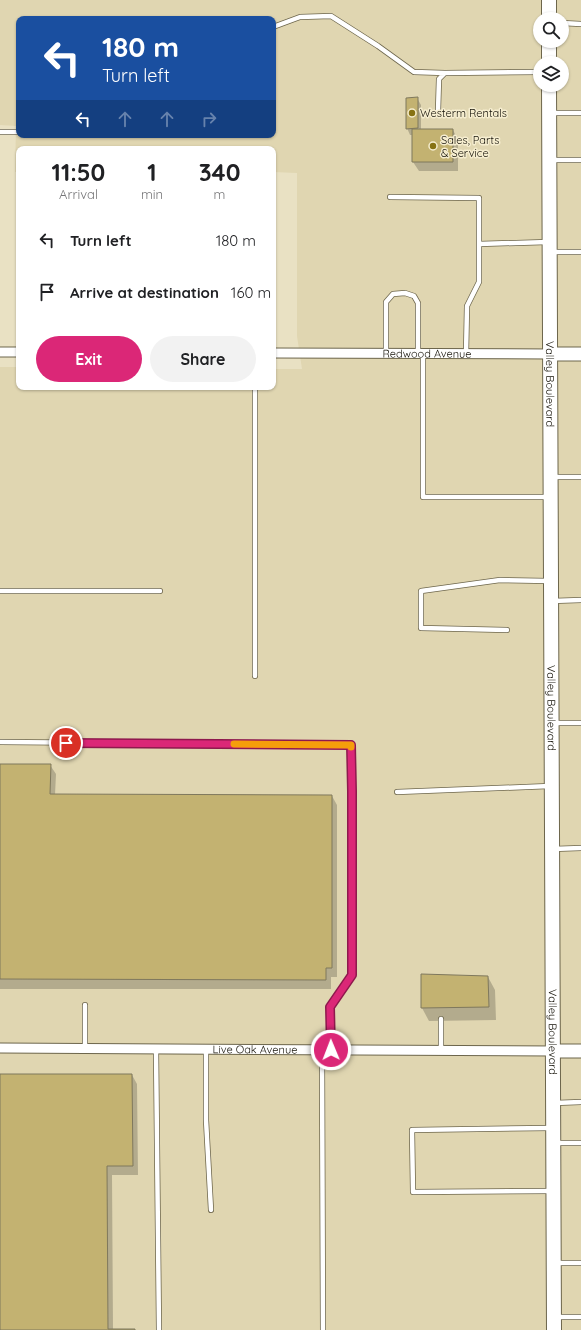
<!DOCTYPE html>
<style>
:root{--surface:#fff;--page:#f2f2f2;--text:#202124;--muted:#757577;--accent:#db2777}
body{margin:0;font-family:Quicksand,sans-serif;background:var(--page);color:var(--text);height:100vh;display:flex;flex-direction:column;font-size:15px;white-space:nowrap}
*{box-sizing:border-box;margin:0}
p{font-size:13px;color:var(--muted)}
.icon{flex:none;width:22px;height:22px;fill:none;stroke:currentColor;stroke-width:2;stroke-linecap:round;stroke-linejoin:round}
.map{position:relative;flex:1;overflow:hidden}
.details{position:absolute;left:16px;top:146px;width:260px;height:244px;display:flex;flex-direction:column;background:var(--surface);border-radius:8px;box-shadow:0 1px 3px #0004}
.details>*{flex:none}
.guide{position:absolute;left:16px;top:16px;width:260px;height:122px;border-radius:8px;box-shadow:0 1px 3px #0004;background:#1a4fa0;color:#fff;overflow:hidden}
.fabs{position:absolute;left:533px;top:12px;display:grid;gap:8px}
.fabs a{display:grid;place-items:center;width:36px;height:36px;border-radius:50%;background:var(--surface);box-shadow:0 1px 3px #0004;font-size:20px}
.pin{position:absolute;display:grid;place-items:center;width:34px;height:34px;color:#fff;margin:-17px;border:2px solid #fff;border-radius:50%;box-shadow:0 1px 4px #0007}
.me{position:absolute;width:44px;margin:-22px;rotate:359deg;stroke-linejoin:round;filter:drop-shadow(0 0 3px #0008)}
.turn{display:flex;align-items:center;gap:14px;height:84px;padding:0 20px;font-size:18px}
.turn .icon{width:52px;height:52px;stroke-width:2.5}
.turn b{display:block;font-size:28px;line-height:34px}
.lanes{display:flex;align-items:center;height:38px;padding:0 20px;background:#0003;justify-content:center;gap:20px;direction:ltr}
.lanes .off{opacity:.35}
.eta{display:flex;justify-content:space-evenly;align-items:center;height:68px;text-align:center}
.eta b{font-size:24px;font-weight:700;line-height:28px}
.primary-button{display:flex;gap:8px;margin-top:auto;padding:8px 20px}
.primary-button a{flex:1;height:46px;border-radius:24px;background:var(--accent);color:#fff;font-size:16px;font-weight:700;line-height:46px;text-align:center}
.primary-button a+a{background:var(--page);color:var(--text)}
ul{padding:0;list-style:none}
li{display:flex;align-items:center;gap:12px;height:52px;padding:0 20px}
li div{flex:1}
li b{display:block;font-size:15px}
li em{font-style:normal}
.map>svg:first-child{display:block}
.built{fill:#e0d6b1;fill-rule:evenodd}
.shadow{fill:#0003}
.building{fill:#c3b271;stroke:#7f785d}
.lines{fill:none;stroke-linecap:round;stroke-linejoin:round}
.lane-casing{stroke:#6d664c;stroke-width:6}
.street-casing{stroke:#6d664c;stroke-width:11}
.secondary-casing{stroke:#6d664c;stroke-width:15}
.primary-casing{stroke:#6d664c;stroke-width:16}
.lane{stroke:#fff;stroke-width:4.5}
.street{stroke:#fff;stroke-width:9}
.secondary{stroke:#fff;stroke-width:13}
.primary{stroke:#fff;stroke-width:14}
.route-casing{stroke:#8e194d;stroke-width:10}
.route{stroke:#db2777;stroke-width:7}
.slow{stroke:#f59e0b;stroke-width:7}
.poi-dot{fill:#877213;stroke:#f6eed0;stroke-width:1.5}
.labels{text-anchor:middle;stroke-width:3;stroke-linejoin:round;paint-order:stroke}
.poi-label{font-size:11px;fill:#141107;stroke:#f6eed0;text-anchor:start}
.street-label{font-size:11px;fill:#141107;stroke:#f6eed0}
</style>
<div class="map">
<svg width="581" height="1330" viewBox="0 0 581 1330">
<rect width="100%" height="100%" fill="#e9e1c3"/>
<path class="built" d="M0 0H581V1330H0V367H19V387H273V369H302L297 336V173L273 172V149H19V172H15L16 126 0 125ZM19 19H273V135H19ZM540 19H562V41H540ZM540 63H562V85H540Z"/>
<path class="shadow" d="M417 98 421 105V130H453L458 140V171H419L413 162V135H410L407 128Z
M0 765H50L56 774 55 795 332 796 337 805V977H331V989H0Z
M488 977 495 990 496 1020 429 1021 422 1008Z
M132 1075 137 1084 138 1175H112L113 1330H135H0V1088Z"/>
<path class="building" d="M418 97V128L406 129V98Z
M412 129H453V162H412Z
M0 764H51L50 794 332 795V968H326V980L0 979Z
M421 974 488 976 489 1007 421 1008Z
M0 1074H132L133 1166H107L108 1329H135V1330H0Z"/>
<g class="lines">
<defs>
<path id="lane" d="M562 23 581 24
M273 27 300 17 331 16 378 46 414 72 445 73
M438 111 439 79 445 73 540 72
M551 113H581
M0 132H19
M551 160H581
M390 197 479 198V282L467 306 466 354
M479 244 548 242
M551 252H581
M386 353V302L393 294 405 293 414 296 418 303V354
M423 354V497H548
M552 477H581
M0 591H160
M552 601 581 600
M507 630 421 628V591L500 580 549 581
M255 676V387
M553 723H581
M0 742 351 745 353 975 330 1007 331 1050
M397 792 550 786
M553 849 581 848
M85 1005V1049
M441 1019V1050
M156 1049 159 1330
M206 1050V1120L211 1210
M322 1050 323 1330
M555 1103 581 1102
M551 1128 412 1130 413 1192 552 1191
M555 1143H581
M556 1263H581
M556 1317H581"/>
<g id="street">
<path d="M0 352H19"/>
<path id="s1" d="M273 353 550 354"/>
<path id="s2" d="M0 1048 553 1051"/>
</g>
<path id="secondary" d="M550 354H581
M553 1051H581"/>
<g id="primary">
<path d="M549 0V19"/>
<path d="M549 41V63"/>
<path id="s3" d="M549 85 554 1330"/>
</g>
</defs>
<use href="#lane" class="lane-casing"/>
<use href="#street" class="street-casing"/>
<use href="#secondary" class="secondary-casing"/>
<use href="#primary" class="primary-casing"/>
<use href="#lane" class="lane"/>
<use href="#street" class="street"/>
<use href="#secondary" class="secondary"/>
<use href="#primary" class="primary"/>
</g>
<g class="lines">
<defs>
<path id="route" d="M66 743 351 745 352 791V975L330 1007 331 1050"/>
</defs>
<use href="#route" class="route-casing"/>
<use href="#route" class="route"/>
<path class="slow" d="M234 744 351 745V747"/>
</g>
<g class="poi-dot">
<circle cx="412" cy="113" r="4"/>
<circle cx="433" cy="146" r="4"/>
</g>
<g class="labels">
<g class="poi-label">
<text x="420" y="117">Westerm Rentals</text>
<text x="441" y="144">Sales, Parts<tspan x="441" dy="13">&amp; Service</tspan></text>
</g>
<g class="street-label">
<text dy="4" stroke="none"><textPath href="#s1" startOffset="154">Redwood Avenue</textPath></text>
<text dy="4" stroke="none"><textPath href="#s3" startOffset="299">Valley Boulevard</textPath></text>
<text dy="4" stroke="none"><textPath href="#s3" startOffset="623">Valley Boulevard</textPath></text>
<text dy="4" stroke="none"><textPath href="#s3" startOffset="947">Valley Boulevard</textPath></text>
<text dy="4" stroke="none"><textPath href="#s2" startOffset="255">Live Oak Avenue</textPath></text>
</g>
</g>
</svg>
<div class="fabs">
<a><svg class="icon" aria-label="search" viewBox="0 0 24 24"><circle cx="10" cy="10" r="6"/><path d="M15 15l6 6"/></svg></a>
<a><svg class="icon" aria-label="layers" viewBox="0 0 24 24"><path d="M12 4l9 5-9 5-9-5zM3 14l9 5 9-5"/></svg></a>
</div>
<div class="pin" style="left:66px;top:743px;background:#d93025"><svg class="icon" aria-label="arrive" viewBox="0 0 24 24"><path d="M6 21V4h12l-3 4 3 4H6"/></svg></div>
<svg class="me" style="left:331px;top:1050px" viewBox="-20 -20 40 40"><circle r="17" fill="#db2777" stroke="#fff" stroke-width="3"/><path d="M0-11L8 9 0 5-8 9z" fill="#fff"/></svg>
<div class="guide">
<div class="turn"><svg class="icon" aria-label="left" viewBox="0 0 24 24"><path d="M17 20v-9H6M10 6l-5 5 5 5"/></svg><div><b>180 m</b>Turn left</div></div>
<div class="lanes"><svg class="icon" aria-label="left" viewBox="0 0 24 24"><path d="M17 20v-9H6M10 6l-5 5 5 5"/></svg><svg class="icon off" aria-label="ahead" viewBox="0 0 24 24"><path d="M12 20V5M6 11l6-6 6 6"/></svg><svg class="icon off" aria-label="ahead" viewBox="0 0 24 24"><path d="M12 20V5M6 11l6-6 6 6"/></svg><svg class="icon off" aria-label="right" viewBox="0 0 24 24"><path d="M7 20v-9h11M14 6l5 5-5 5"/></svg></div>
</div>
<section class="details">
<div class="eta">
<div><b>11:50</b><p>Arrival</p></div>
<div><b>1</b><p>min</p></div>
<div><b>340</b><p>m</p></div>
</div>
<ul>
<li><svg class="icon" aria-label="left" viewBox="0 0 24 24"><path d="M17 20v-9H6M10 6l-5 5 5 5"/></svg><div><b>Turn left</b></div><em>180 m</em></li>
<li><svg class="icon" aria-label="arrive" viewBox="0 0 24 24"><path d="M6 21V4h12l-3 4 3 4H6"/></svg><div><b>Arrive at destination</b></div><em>160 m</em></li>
</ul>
<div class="primary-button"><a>Exit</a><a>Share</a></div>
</section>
</div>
